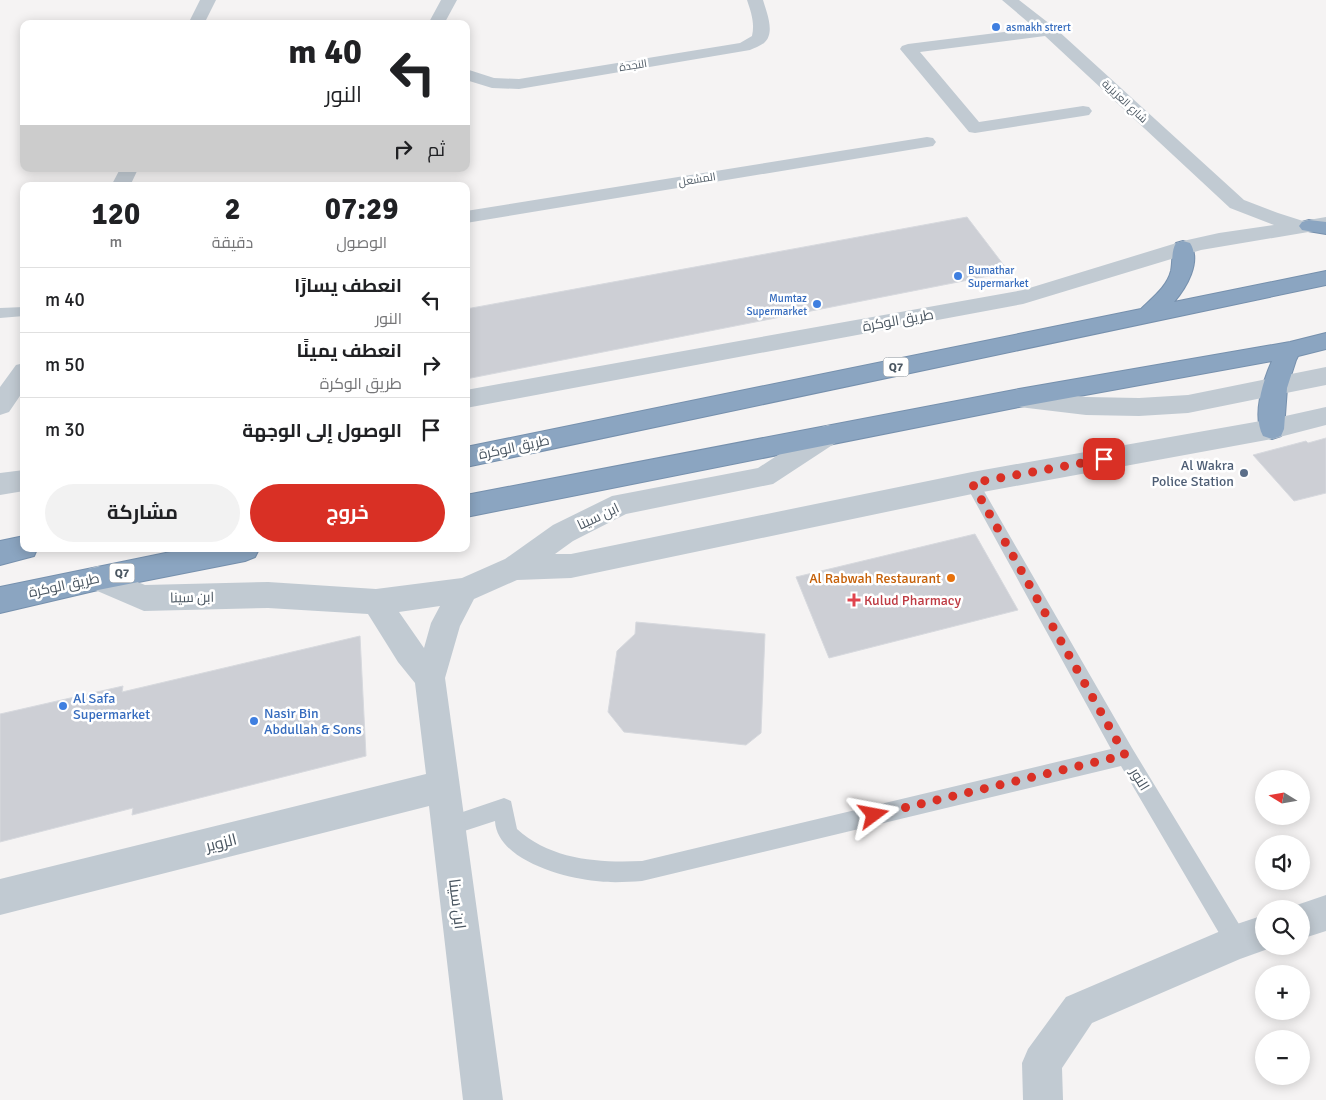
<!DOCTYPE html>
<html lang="ar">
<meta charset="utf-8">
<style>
:root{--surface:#fff;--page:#f2f2f2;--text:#202124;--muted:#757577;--line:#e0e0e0;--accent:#d93025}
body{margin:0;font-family:Signika,Cairo,sans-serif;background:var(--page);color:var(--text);direction:rtl;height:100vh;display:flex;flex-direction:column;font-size:19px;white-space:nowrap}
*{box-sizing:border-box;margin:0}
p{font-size:16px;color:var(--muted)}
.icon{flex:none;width:28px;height:28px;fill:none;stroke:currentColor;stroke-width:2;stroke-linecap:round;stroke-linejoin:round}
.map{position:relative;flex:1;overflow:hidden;direction:ltr}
.sheet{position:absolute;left:20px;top:182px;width:450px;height:370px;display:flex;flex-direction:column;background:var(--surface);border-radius:10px;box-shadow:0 2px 12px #0003;direction:rtl}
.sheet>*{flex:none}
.banner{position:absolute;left:20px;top:20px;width:450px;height:152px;border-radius:10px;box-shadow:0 2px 12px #0003;direction:rtl;background:#fff;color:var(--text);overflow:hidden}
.needle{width:32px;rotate:281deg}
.buttons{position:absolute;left:1255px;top:770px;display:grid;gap:10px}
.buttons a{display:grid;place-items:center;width:55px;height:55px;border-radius:50%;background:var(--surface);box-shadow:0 2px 12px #0003;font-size:25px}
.pin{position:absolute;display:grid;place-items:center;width:42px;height:42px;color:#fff;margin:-21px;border-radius:10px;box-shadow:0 2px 8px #0006}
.me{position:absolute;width:55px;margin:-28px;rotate:77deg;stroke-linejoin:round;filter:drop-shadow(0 0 4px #0008)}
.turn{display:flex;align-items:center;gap:18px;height:105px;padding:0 25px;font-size:22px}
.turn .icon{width:65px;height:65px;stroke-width:2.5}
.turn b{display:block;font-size:35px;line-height:42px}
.then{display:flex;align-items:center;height:48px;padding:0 25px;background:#0003;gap:10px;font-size:19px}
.eta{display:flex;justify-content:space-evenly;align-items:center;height:85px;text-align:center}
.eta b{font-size:30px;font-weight:700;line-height:35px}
.action{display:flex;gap:10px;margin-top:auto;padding:10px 25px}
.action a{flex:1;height:58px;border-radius:30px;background:var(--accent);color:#fff;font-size:20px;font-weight:700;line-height:58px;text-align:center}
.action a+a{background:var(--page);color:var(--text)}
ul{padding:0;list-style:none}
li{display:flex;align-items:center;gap:15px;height:65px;padding:0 25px;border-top:1px solid var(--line)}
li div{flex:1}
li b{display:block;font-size:19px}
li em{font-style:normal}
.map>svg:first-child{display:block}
.building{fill:#cdcfd5;stroke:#d7d9de}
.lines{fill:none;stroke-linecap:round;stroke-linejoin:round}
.highway-casing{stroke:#7690ad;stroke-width:2}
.lane{fill:#c1cad2;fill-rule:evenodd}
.street{fill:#c1cad2;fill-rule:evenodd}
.highway{fill:#8ba5c1;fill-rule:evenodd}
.route{stroke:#d93025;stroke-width:9;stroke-dasharray:0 16.2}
.shop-dot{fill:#3f7fe0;stroke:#fff;stroke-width:2}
.service-dot{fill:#5c6f8a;stroke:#fff;stroke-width:2}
.food-dot{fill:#e8710a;stroke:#fff;stroke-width:2}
.health-dot{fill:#e0444e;stroke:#fff;stroke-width:2}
.labels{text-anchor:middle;stroke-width:5;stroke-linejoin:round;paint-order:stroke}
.far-shop-label{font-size:11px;fill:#366cbe;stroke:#fff;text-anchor:start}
.far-street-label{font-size:11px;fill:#4a5661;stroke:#fff}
.shield{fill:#fff;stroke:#808990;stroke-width:1}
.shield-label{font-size:12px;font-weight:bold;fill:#4a5661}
.street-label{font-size:14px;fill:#4a5661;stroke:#fff}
.service-label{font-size:14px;fill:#4e5e75;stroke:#fff;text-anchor:end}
.food-label{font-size:14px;fill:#c56008;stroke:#fff;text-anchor:end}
.health-label{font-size:14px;fill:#be3a42;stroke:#fff;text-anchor:start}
.shop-label{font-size:14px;fill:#366cbe;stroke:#fff;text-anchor:start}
.near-street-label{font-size:16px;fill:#4a5661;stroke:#fff}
</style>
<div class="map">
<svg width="1326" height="1100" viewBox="0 0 1326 1100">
<rect width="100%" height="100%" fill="#f5f3f3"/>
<path class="building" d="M967 217 1009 272 466 379V309Z
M1326 438V493L1294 501 1253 455 1306 441 1308 443Z
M975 534 1018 610 829 658 796 577Z
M636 622 765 634 761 733 746 745 624 732 608 712 617 651 635 634Z
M360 636 366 756 132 815 133 808 0 842V714L123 686 122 692Z"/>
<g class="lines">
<defs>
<path id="highway" d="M1309 220 1326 222V234L1302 230 1299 226 1302 222Z
M1183 241 1190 243C1202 262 1186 288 1174 302L1326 271V285L466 467V447L1141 309C1152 298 1167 287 1171 271 1173 262 1171 251 1176 243Z
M1326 333V349L1298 356 1296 360 1287 388 1284 429 1281 436 1272 439 1263 436C1252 415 1263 381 1272 361L1019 407 466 517V495L1019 389 1290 342Z
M24 536V549H37L34 556 0 565V541Z
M185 549H259L255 557 245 561 98 590 0 613V587Z"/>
</defs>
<use href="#highway" class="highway-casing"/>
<path class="lane" d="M24 307V316L0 318V308Z
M972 477 977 479 1132 748 1245 934 1248 942 1245 950 1237 953 1229 950 1121 766 642 881C627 882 611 883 596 881 564 878 497 860 495 821L449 836 442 833 439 826 442 819 504 798 511 801 517 829C551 860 599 863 642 861L1111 749 967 487 964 483 967 479Z"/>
<path class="street" d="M200 0H216L204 24H188Z
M441 0H457L444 24H428Z
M747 0H763C766 11 776 33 764 43 760 46 754 48 750 50L519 89 492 88 466 80V69L494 78 519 79 740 43 752 36C755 23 751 12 747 0Z
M1002 0H1019L1055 28 1244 200 1278 213 1303 221 1326 217V229L1201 250 1023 304 466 408V390L1023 290 1183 241 1219 233 1274 225 1230 208 1045 36 920 52 979 122 1083 106 1089 107 1092 111 1089 115 1083 116 975 133 969 132 900 49 902 46 908 44 1035 28Z
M927 137 933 138 936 142 933 146 466 223V211Z
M120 169H138L130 186H111Z
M24 363V390L9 412 0 415V387L16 365Z
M1326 367V385L1188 413 1139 416 1086 415 1019 407 1010 404 1007 398 1010 392 1019 389 1086 397 1139 398 1188 395Z
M1326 407V425L1272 439 972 494 571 578 517 580 474 599 460 626 445 678 503 1100H463L429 806 0 915V879L426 774 415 683 398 662 368 614 268 608 144 611 88 587 84 578 88 569 98 566 145 585 268 582 376 589 462 578 505 559 553 525 612 496 758 468 819 428 828 425 837 428 840 435 837 442 773 484 626 514 573 541 555 554H571L972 472 1272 419ZM440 606 431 623 424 648 399 612Z
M24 470V491L0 495V473Z
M1326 895V931L1301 939V909L1288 908Z
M1264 915V946H1276L1240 959 1092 1023 1062 1068 1063 1100H1023L1022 1063 1028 1049 1066 997 1237 924Z"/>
<use href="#highway" class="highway"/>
</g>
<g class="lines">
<path class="route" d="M874 815 1125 755 972 483 1104 459"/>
</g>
<g class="shop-dot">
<circle cx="996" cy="27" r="5"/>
<circle cx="958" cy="276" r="5"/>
<circle cx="817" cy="304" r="5"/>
<circle cx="63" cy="706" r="5"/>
<circle cx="254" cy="721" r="5"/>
</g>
<circle class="service-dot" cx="1244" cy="473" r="5"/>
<circle class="food-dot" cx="951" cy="578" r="5"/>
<path class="health-dot" d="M851.5 592.5h5v5h5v5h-5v5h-5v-5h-5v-5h5z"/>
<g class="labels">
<g class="far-shop-label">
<text x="1006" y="31">asmakh strert</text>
<text x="968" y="274">Bumathar<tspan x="968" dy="13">Supermarket</tspan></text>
<text x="807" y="302" text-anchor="end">Mumtaz<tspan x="807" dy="13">Supermarket</tspan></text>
</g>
<g class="far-street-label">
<text transform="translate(633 65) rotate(-9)" y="4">النجدة</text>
<text transform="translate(1125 101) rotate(43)" y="4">شارع العزيزية</text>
<text transform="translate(697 179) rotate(-9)" y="4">المشعل</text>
</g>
<g class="shield">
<rect x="883.5" y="357.5" width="25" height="19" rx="4"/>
<rect x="109.5" y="563.5" width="25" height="19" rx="4"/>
</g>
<g class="shield-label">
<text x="896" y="371">Q7</text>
<text x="122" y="577">Q7</text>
</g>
<g class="street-label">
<text transform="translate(898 320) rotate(-10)" y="5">طريق الوكرة</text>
<text transform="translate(514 447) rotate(-12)" y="5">طريق الوكرة</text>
<text transform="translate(598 516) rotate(-25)" y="5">ابن سينا</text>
<text transform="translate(64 585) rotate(-12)" y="5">طريق الوكرة</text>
<text transform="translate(192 597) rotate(-1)" y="5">ابن سينا</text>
<text transform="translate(1140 779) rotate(59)" y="5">النور</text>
</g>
<g class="service-label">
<text x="1234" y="470">Al Wakra<tspan x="1234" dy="16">Police Station</tspan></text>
</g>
<g class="food-label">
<text x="941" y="583">Al Rabwah Restaurant</text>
</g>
<g class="health-label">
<text x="864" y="605">Kulud Pharmacy</text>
</g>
<g class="shop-label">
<text x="73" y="703">Al Safa<tspan x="73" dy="16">Supermarket</tspan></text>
<text x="264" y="718">Nasir Bin<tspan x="264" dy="16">Abdullah &amp; Sons</tspan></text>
</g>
<g class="near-street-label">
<text transform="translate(221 842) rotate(-14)" y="6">الزوير</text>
<text transform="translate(458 904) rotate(83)" y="6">ابن سينا</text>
</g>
</g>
</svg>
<div class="buttons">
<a><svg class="needle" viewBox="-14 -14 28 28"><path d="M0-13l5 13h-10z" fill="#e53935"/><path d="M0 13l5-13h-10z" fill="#757577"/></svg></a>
<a><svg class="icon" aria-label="sound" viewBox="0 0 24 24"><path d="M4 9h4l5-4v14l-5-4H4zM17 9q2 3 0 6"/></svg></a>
<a><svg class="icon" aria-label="search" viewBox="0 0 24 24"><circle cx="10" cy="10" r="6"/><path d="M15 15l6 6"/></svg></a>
<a>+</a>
<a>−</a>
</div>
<div class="pin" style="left:1104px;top:459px;background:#d93025"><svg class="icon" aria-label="arrive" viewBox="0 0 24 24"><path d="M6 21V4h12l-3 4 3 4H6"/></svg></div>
<svg class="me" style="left:874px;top:815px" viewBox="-20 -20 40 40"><path d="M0-17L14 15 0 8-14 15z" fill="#d93025" stroke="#fff" stroke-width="4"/></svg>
<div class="banner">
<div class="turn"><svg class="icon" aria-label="left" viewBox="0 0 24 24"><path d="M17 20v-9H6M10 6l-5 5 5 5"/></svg><div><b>40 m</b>النور</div></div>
<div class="then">ثم<svg class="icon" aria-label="right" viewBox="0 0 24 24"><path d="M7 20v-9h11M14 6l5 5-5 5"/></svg></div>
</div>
<section class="sheet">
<div class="eta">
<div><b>07:29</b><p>الوصول</p></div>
<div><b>2</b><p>دقيقة</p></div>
<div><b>120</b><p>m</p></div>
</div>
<ul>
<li><svg class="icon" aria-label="left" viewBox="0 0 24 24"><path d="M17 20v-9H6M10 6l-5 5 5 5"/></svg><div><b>انعطف يسارًا</b><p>النور</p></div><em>40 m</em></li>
<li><svg class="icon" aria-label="right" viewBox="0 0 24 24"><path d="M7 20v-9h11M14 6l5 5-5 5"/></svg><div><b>انعطف يمينًا</b><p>طريق الوكرة</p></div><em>50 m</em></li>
<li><svg class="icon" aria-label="arrive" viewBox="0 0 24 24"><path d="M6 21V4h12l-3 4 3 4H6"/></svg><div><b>الوصول إلى الوجهة</b></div><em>30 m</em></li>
</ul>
<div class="action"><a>خروج</a><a>مشاركة</a></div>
</section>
</div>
